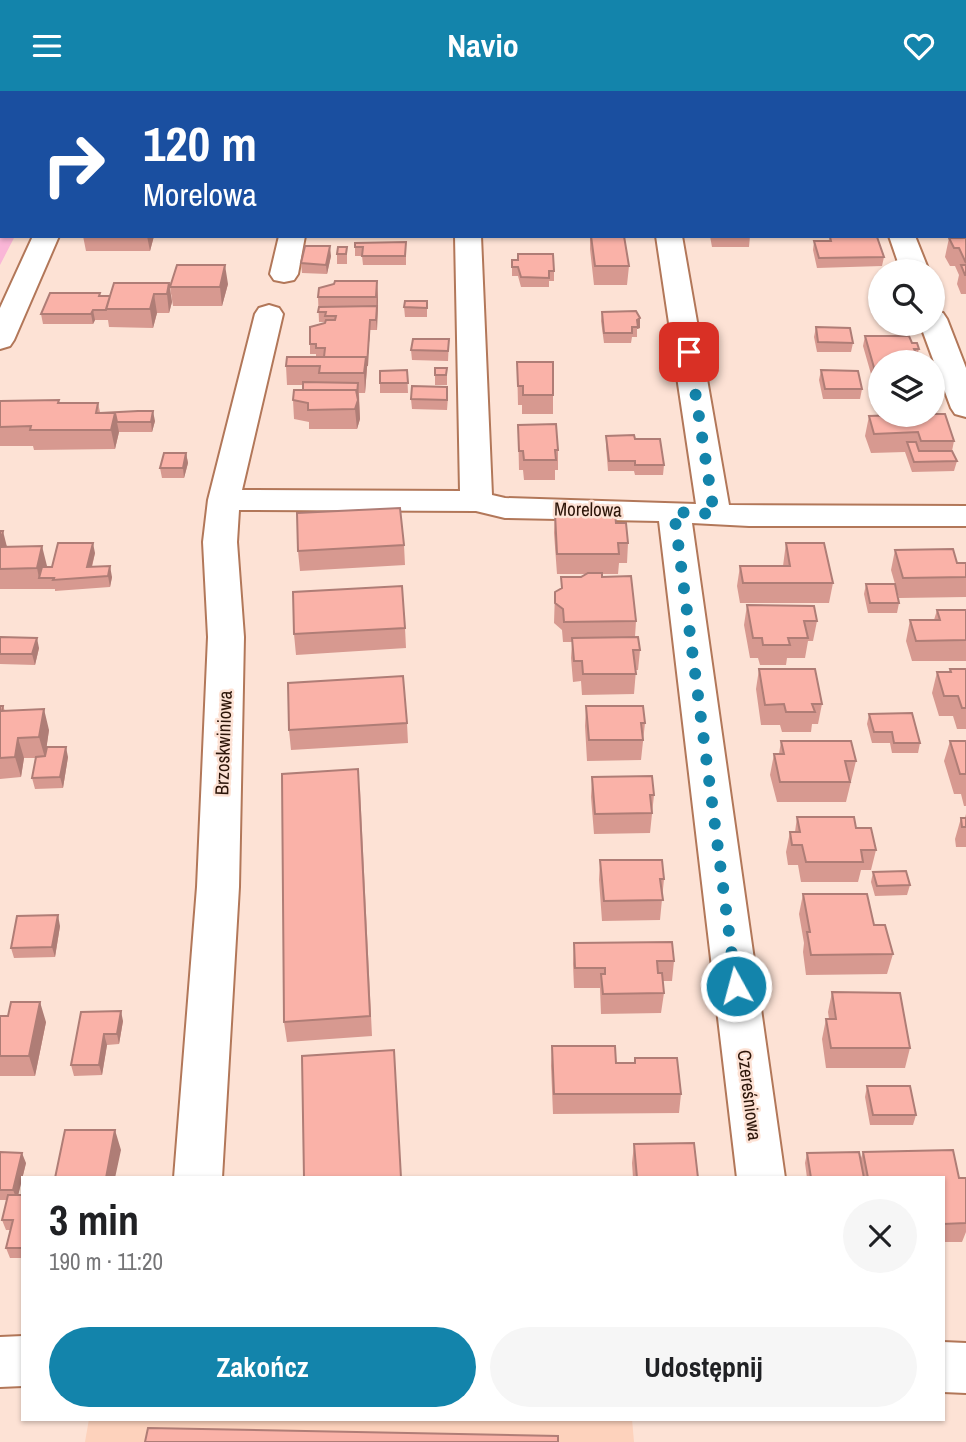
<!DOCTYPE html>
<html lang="pl">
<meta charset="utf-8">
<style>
:root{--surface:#fff;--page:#f6f6f6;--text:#202124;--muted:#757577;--accent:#1384ab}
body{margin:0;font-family:"Archivo Narrow",sans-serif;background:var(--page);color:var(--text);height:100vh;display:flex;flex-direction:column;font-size:26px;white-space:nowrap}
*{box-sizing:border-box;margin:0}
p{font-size:23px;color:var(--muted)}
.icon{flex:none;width:38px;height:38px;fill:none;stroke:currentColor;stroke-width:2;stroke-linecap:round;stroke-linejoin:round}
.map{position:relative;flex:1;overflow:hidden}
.details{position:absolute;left:21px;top:1085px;width:924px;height:245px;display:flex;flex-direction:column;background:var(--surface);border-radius:0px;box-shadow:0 2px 5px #0004}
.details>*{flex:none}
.top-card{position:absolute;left:0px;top:0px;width:966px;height:147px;box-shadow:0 2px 5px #0004;background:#1a4fa0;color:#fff;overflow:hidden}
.controls{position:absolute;left:868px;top:168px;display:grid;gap:14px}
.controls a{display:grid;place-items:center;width:77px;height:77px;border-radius:50%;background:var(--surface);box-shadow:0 2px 5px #0004;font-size:35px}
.pin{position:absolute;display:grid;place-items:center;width:60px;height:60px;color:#fff;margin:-30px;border-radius:14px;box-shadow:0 4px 10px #0006}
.me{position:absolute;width:77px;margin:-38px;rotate:353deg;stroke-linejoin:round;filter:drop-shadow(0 0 5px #0008)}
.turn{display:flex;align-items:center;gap:24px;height:147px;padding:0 28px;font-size:32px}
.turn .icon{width:91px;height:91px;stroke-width:2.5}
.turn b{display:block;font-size:49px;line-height:60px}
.round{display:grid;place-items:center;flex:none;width:74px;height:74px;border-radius:37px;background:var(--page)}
.summary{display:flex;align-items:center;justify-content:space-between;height:119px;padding:0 28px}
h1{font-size:42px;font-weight:700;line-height:52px}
.cta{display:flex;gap:14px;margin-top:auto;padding:14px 28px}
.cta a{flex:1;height:80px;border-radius:42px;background:var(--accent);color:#fff;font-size:28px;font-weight:700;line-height:80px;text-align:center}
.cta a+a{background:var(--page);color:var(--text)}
header{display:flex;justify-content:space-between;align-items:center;height:91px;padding:0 28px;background:var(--accent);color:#fff;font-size:32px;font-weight:700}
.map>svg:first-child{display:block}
.built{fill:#fdd2bc}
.green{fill:#fab6d7}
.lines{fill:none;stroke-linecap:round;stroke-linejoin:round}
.street-casing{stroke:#b27759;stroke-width:4}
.street{fill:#fff;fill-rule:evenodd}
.wall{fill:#d79990}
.shaded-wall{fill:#af7d76}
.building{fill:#fab2a8;stroke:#af7d76;stroke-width:2}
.route{stroke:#1384ab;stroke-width:12;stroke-dasharray:0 21.6}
.labels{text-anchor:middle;stroke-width:5;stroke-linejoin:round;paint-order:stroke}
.street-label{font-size:19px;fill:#2c1509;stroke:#fde2d5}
</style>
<header><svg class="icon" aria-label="menu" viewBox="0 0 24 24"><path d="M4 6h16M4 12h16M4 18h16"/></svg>Navio<svg class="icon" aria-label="heart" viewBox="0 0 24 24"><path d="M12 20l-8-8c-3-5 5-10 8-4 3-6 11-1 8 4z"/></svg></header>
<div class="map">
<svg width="966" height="1351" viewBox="0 0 966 1351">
<rect width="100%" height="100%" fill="#fde2d5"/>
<path class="built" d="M89 1328H632L634 1351H85Z"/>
<path class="green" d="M0 0H88L2 2V145H15L0 174Z"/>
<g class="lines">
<defs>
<path id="street" d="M98 0H122V2H98Z
M309 0H333V2H309Z
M454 0H478V2H454Z
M631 0H655V2H631Z
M835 0H859L860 2H836Z
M33 145H59L14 249 10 255 0 258V217Z
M279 145H305L298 183 294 189 284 191 274 189 270 183Z
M455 145H481L492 404 505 407 696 413 656 145H682L729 414 966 415V435H749L692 432 785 1087H737L659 430 505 427 476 420 239 419 237 451 244 546 239 796 222 1087H174L197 796 208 546 203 451 208 409 255 223 259 217 269 214 279 217 283 223 242 399 460 400Z
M889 145H915L929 180H901Z
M933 220 943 222 947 228 966 277V326L955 323 951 317 920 233H933Z
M23 1245V1295L0 1296V1246Z
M943 1251 966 1252V1302L943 1301Z"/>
</defs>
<use href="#street" class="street-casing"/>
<use href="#street" class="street"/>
</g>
<path class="wall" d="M139 0H183L182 2H139Z
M193 0H227L226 2H193Z
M345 0H366V2H345Z
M496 0H541V2H504V0Z
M575 0H618V2H575Z
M876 0H945V2H877Z
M964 80H966V147L933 146 932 145H964Z
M83 145H154L150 160H86Z
M590 145H624L629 175 627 194H594L590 158Z
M710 145H750L749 156H712Z
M830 146 884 166 882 175 817 177 813 159 814 150H829Z
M949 147H966V203H961L957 193 959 184 955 175H950L945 166Z
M406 151V174H363L362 165H355V156Z
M347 156V173H337V163Z
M331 165 327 183 302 182 301 172Z
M512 169 554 180V190H549V196H521L518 185H512Z
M377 190 378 209 377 239H370L365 302H359L360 328 357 338H309V331L294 328 293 309 303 299V294H287L286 275 316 266V263H310V253L326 231H319L318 206Z
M169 192 172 211 169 222H157L153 237 109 236 108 229H95L93 233H43L41 223 101 205H110Z
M228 193 222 215H173L170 196Z
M427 210V226H405L404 216Z
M602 221 640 237 637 238V246H632L631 252H604L601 230Z
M816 236 853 252 851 261H817L814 246Z
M865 245 912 252 919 258 917 265 880 271V290H873L863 255Z
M449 248 448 270 412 269 411 259Z
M517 271H553V323H522V314H518Z
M435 277H447V294H435Z
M407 279 408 302H380V280Z
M821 279 862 298 860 308H823L819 289Z
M448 306 447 319 412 318 411 308Z
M59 309V312H98L100 321 155 330 152 341H119L115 358 34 359 33 355H0V310Z
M869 325 954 350 952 360 957 370 954 380 912 381 905 361 871 362 865 345Z
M518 334 558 359V379H555V389H524L523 379H519Z
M606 345 635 348 664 374 663 384H635L634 380H608L606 355Z
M186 362 188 372 184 387H162L160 377Z
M555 422 616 432 628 452 627 472H619L618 483H602V486L636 530 635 546 640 559 638 579H636L634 603 582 604 581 590 573 591 571 567 572 551H563L562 539 554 532 555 501 561 497V486H581L586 483H557L554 442Z
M0 440 7 456 47 476H52L95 462 92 476 112 486 110 496 55 500V498H0Z
M786 452 833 492 829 512H740L737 495 740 475H783Z
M404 454 405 474 300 480 298 460Z
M895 459 957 472H966V506L899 507 895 494 899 512 897 522H868L864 503 866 493H895L891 479Z
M747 514 817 530 813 550H808L805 567H787L786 574H760L758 567H750L744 534Z
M937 519H966V570H912L906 550 910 529H934Z
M405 537 406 557 296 564 294 543Z
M0 546 39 557 35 574 0 573Z
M759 578 822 613 818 633H812L811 641H782L780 634H761L756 598Z
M950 578H966V638H957L953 625H939L932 602 937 581H949Z
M0 615H3L5 620 49 639 45 665 68 666 63 697 35 698 32 687 36 667H24L21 686 0 688Z
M586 615 645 632 641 669 587 670 585 635Z
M869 623 920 652 918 662H892L890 652H872L867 633Z
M407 632 408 652 291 659 289 639Z
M781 650 856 670 846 711H777L770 684 774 663H779Z
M950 650H966V715H964L961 703H954L944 670Z
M592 686 654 704 650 742 594 743 591 706Z
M360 698 372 945 287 951 284 931Z
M966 723V756H956L955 748 961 727H965Z
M797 726 856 737 876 759 871 779H861L858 791H801L798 774H788L786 761 790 741H795Z
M600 769 664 788 660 829 602 830 599 789Z
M873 781 910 794 907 804 875 805 871 791Z
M803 803 874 834 893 863 887 883 806 884 803 861 804 852 799 823Z
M60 835 55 866 14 867 11 857Z
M574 852 674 870 672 890H663L664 902 661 922 601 923 600 897H574L573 873Z
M832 901 910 957 905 977H826L822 948 826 928H829L828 921Z
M81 921 123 930 119 953 107 954 102 984 74 985 71 974Z
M0 925 46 931 35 985H0Z
M552 955 616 972H634L635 967 681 1003 679 1022 553 1023 551 975Z
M867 995 916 1024 913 1034H870L865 1006Z
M634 1053 698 1087H633L632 1072Z
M0 1061 26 1072 18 1104H23V1167H10L6 1157 10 1139H6L2 1129 7 1109H0Z
M863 1061 959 1087H966V1141L962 1151H943V1087H807L805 1072 807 1062 860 1070Z"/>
<path class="shaded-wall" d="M147 145H154L150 160Z
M330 155 331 165 327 183 326 174Z
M225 174 228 193 222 215 220 196Z
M377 190 378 209 377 239 376 229Z
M169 192 172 211 169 222 167 203Z
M154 203 157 222 153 237 150 218Z
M93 219 95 229 93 233 91 223Z
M640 227V237L637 238V229Z
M370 229V239L365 302 364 282Z
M358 292 360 328 357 338 355 318Z
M153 320 155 330 152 341 151 331Z
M115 322 119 341 115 358 111 339Z
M186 362 188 372 184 387 183 377Z
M3 440 8 460 0 462V451Z
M93 452 95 462 89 486 87 476Z
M42 455 47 475 39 487 37 477Z
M110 475 112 486 110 496 108 485Z
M37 547 39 557 35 574 32 563Z
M44 618 49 639 45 667 39 646Z
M18 647 24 667 21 686 15 666Z
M66 656 68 666 63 697 60 686Z
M58 824 60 835 55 866 52 856Z
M40 911 46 931 35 985 29 965Z
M121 920 123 930 119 953 117 943Z
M104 943 107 954 102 984 99 974Z
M115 1039 121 1059 115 1087H106Z
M22 1062 26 1072 17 1109 13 1099Z"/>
<path class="building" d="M379 0H419V2H379L378 1Z
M680 0H724L725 2H681Z
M964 80H966V101L964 98Z
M964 109H966V128H964Z
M591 145H624L629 175H595Z
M830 146H877L884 166 819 167 814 150H831Z
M949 147H966V172L959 157H954Z
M406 151 405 165H362L363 156H355V152Z
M305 155H330L326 174 301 172Z
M338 156H347L346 163H337Z
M518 163H553L554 180H549V187L521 186 518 176H512V169H518Z
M177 174H225L220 196H170Z
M961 174H966V184H965Z
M335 190H377L376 206H318L319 197 334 193Z
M114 192H169L167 203H154L150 218H106Z
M50 202H100L99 205H110L106 219H93L91 223H41Z
M405 210H427V217L404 216Z
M377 215 376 229H370L367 275 366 266H324L325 257H316V253H310V236L325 232 326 229H335L336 225H325L326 221H318L319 216Z
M636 220 640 227 637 229 638 236H632V242H604L602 221Z
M816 236 850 237 853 252 818 251Z
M865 245H909L912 252H917L919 258H914L917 265H922L924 271H880V280H875Z
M413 248H449L448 260 411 259Z
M287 266H366L364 282H319L320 275H286Z
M517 271H553V304H523V295H518Z
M435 277H447L446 284H435Z
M407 279 408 292H380V280Z
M821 279 858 280 862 298H825Z
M303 291 358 292 357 303 356 299H303Z
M412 295 447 296V309L411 308Z
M294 299H356L358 309 355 318 308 319V312L293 309Z
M59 309 58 312H98L96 322H115L111 339H30L31 335 0 336V310Z
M138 320H153L151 331H117L115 322H100Z
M933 323H945L954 350H921L918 341 874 343 869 325Z
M556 333 558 359H555L556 369H524L523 360H519L518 334Z
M634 344 635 348H660L664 374H635V370H609L606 345Z
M907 351H916L919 360H952L957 370 914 371Z
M164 362H186L183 377H160Z
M400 417 404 454 298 460 297 422Z
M555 422H615L616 432H626L628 452H618L619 463H557Z
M0 440H3L0 451Z
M58 452H93L87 476 110 475 108 485 53 489 54 487H39L42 476H52Z
M786 452H824L833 492H743L740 475H790Z
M42 455 37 477 0 478V456Z
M953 458 957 472H966V486L903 487 895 459Z
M588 482H602V486L631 485 636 530 564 531 563 518 555 512V501L562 497 561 486H581Z
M866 493H895L899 512H870Z
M402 495 405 537 294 543 293 501Z
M747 514 814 515 817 530H804L808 547H788L790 554H763L762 547H753Z
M937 519H966V549L916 550 910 529H940Z
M0 546 37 547 32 563H0Z
M638 546 640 559H633L636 583H583L582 570H574L572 547Z
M759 578H815L822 613H812L815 621H786L784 613 765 614Z
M950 578H966V617H962L958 605H944L937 581H951Z
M403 585 407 632 289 639 288 592Z
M0 615H3L2 620 44 618 39 646 18 647 15 666 0 667Z
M586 615H643L645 632H641L643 649H589Z
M912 622 920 652H894L892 641H874L869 623Z
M781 650H851L856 670H845L850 691H780L774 663H784Z
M950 650H966V683H960Z
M47 656H66L60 686 32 687 36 666 45 665Z
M358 678 370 925 284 931 282 683Z
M652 685 654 704H650L652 722 595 723 592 686Z
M797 726H854L856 737H871L876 759H861L863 771H806L802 754H792L790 741H800Z
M961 727H966V736H962Z
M600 769H662L664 788H660L663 809 604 810Z
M906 780 910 794 877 795 873 781Z
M803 803H867L874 834H885L893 863 811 864 807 841H810Z
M58 824 52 856 11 857 17 825Z
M672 851 674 870H657L658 882H662L664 902 603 903 601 883H605V877H575L574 852Z
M832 901 900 902 910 957H831L826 928H836Z
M11 911H40L29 965H0V925H8Z
M121 920 117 943H104L99 974H71L81 921Z
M552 955H615L616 972H635V967H677L681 1003H554Z
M394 959 401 1087H304L302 965Z
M867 995H910L916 1024H873Z
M65 1039H115L106 1087H55Z
M694 1052 698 1087H637L634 1053Z
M953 1059 959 1087H966V1132L943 1133V1087H868L863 1061Z
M0 1061 22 1062 13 1099H0Z
M859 1061 864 1087H811L807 1062Z
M8 1104H23V1157H6L13 1129H2Z
M148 1337 558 1345V1351H145Z"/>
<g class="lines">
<path class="route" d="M689 261 714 423 674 421 736 895"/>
</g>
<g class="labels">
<g class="street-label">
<text transform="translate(588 418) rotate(1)" y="7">Morelowa</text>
<text transform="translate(223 652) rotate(-88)" y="7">Brzoskwiniowa</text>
<text transform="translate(750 1004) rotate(83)" y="7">Czereśniowa</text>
</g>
</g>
</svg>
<div class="controls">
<a><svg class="icon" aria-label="search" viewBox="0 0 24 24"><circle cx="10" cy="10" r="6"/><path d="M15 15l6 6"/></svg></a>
<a><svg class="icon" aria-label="layers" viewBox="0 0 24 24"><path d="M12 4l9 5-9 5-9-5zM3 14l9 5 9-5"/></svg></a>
</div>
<div class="pin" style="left:689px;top:261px;background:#d93025"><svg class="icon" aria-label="arrive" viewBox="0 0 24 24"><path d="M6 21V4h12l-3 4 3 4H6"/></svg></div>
<svg class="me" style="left:736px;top:895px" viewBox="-20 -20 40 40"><circle r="17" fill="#1384ab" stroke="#fff" stroke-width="3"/><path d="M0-11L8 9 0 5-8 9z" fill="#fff"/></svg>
<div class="top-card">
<div class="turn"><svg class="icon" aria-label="right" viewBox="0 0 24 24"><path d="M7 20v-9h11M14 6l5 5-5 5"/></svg><div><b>120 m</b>Morelowa</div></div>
</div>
<section class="details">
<div class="summary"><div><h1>3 min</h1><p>190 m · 11:20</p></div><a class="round"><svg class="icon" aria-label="close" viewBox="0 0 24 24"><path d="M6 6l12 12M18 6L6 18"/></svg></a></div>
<div class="cta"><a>Zakończ</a><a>Udostępnij</a></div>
</section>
</div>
